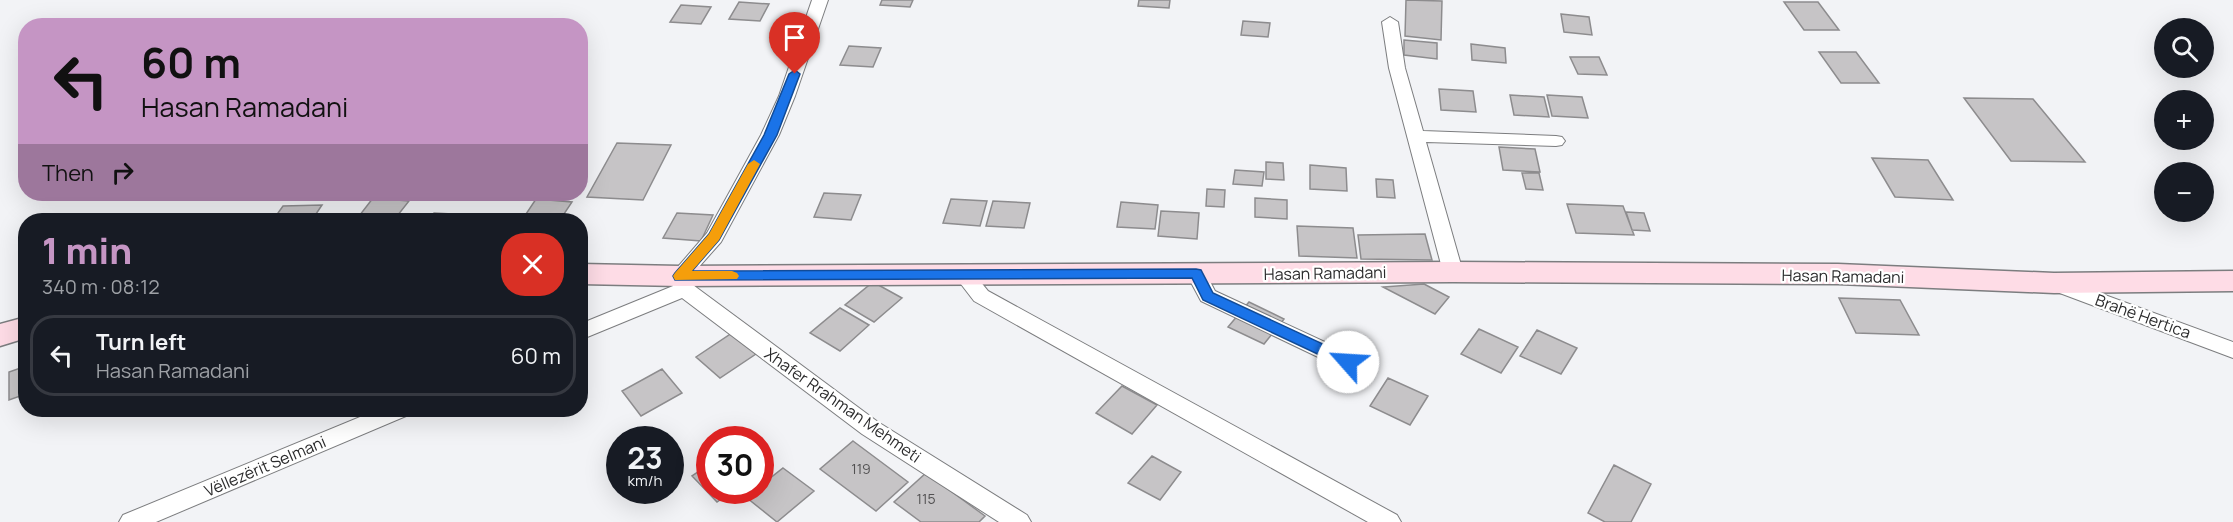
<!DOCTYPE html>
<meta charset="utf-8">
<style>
:root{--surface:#171b24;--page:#20242c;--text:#f1f3f6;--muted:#9ea1a6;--line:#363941;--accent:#c595c4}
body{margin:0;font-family:Manrope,sans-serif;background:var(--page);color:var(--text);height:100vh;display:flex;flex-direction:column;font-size:22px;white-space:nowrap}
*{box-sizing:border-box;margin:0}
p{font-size:20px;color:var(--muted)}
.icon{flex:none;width:33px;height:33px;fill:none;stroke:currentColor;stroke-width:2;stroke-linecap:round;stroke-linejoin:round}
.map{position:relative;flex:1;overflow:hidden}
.panel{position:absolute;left:18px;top:213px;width:570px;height:204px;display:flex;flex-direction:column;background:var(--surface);border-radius:24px;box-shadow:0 6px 24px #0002}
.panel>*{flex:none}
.hud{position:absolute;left:18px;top:18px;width:570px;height:183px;border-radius:24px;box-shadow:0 6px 24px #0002;background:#c595c4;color:#111;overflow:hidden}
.buttons{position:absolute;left:2154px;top:18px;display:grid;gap:12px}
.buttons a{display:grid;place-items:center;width:60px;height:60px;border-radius:50%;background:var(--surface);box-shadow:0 6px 24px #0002;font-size:30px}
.speed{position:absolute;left:606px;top:426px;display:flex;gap:12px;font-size:30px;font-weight:700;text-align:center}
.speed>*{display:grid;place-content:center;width:78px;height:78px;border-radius:50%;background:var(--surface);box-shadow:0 6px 24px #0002;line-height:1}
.speed small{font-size:15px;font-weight:400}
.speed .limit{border:9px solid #d22;background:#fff;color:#111}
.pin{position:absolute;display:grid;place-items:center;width:51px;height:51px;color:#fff;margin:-62px -26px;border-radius:50% 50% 50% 0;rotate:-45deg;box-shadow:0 0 6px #0007}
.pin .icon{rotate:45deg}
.me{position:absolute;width:66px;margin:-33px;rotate:296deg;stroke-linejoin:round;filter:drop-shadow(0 0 4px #0008)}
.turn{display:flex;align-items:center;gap:21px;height:126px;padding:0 24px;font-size:27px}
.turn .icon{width:78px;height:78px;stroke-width:2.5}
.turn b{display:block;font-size:42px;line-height:51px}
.then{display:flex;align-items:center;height:57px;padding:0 24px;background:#0003;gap:12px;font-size:22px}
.round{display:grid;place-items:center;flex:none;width:63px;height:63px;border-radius:24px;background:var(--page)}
.headline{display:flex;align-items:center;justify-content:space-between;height:102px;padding:0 24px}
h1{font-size:36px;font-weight:800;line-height:45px;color:var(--accent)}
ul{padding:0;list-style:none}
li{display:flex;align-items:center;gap:18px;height:81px;margin:0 12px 9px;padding:0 12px;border:3px solid var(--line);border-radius:24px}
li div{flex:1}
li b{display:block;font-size:22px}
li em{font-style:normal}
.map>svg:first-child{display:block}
.building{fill:#c6c4c6;stroke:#8d8c8e;stroke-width:1.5}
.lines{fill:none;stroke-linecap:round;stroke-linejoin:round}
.street-casing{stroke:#7c7d7f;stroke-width:2}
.secondary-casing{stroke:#7c7d7f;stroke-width:3}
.street{fill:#fff;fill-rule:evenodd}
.secondary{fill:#fedce6;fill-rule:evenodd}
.route{fill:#1a73e8;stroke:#114b97;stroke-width:1.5}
.slow{fill:#f59e0b}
.labels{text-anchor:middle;stroke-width:4.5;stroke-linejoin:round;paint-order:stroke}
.number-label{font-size:14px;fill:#525152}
.street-label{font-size:16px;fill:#2b2b2c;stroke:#fff}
</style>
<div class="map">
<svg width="2233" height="522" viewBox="0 0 2233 522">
<rect width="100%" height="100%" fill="#f2f3f6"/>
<path class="building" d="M882 0H913L910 7 880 5Z
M1139 0H1170L1169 8 1138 6Z
M1406 0 1442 1 1441 40 1405 36Z
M739 2 769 4 760 21 729 19Z
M1784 2H1818L1839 30H1804Z
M681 5 711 7 701 24 670 22Z
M1561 14 1589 17 1592 35 1564 32Z
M1243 21 1270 23 1268 37 1241 35Z
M1404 40 1437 43V59L1404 55Z
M1471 44 1505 48 1506 63 1472 60Z
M849 46 881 48 873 67 840 65Z
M1819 52H1856L1879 83H1841Z
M1570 57H1599L1607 75 1578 74Z
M1439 89 1473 91 1476 112 1441 110Z
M1510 95 1544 97 1549 117 1514 115Z
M1547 95 1582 97 1588 118 1552 116Z
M1964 98 2033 99 2085 162 2011 161Z
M617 143 671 145 643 200 587 197Z
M1499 147 1535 149 1540 172 1503 170Z
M1872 158 1928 160 1953 200 1895 197Z
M1266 162 1283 163 1284 180 1266 179Z
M1310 165 1346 168 1347 191 1310 189Z
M1235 170 1264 172 1262 186 1233 184Z
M1522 173H1539L1543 190 1526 189Z
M1376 179 1393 180 1395 198 1377 197Z
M1207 189 1225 190 1224 207 1206 206Z
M824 193 861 195 851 220 814 217Z
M373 198 409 201 394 220H356Z
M1255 198 1287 200V219L1255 217Z
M536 199 572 202 560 220H522Z
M951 199 987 201 980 226 943 223Z
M993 201 1030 203 1024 228 986 226Z
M1121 202 1158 205 1155 229 1117 227Z
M1567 204 1623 206 1634 235 1576 233Z
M322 205 312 220H273L283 206Z
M1161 211 1199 213 1197 239 1158 236Z
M1626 212 1644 213 1650 231 1632 230Z
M434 213 470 215 466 220H428Z
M677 213 713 215 701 241 663 238Z
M1297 226 1353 228 1357 258 1299 256Z
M1425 234 1432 260 1361 259 1358 235Z
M873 282 902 298 874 322 845 305Z
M1424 284 1449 297 1435 314 1383 287Z
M1839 298 1900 300 1919 335 1856 333Z
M1249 302 1284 319 1264 344 1228 327Z
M840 308 869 325 840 351 810 333Z
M1479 329 1518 347 1501 373 1461 354Z
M1537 330 1577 348 1561 374 1520 356Z
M732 333 756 354 720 378 696 357Z
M26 366V394L9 400V372Z
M662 369 682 393 641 416 622 391Z
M1388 378 1428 396 1410 425 1370 406Z
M1122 386 1157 405 1132 434 1096 413Z
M853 441 908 482 876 511 820 469Z
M1152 456 1181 472 1160 500 1128 483Z
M710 464V490H734L717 502 692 476Z
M1614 465 1651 484 1631 522H1605L1588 513Z
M783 468 814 491 777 522 747 498 755 490H760V486Z
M926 473 985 516 979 522H921L894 502Z"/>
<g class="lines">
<defs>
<path id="street" d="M812 0H828L795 96 779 135 721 242 690 277 693 285 878 422 1027 515 1031 522H999L862 434 682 298 580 340V324L673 286 670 276 707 233 761 135 779 96Z
M1390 17 1398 22 1405 68 1423 131 1556 136 1562 137 1565 141 1562 145 1556 146 1426 142 1463 272 1460 277 1453 279 1446 277 1443 272 1389 68 1382 22Z
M1196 266 1203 268 1215 291 1355 356 1359 362 1355 368 1348 370 1341 368 1201 301 1186 273 1189 268Z
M964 268 971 270 988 291 1397 515 1401 522H1368L974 301 954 275 957 270Z
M2056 277 2233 342V358L2049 289 2046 284 2049 279Z
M377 410H409L406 416 156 522H119L123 515Z"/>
<path id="secondary" d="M1453 262 1838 264 2054 273 2233 271V291L2054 293 1838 284 1453 282 680 286 580 284V264L680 266Z
M26 317V338L0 346V324Z"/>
</defs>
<use href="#street" class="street-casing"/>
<use href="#secondary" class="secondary-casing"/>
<use href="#street" class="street"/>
<use href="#secondary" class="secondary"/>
</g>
<path class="route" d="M795 70 800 74 777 135 719 240 692 271 1196 269 1201 270 1213 293 1353 358 1355 362 1353 366H1343L1203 300 1192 278 675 280 673 276 675 273 709 234 764 135 789 74Z"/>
<path class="slow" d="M754 160 760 164 719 240 692 271H732L737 273 739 276 737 279 675 280 673 276 675 273 709 234 748 164Z"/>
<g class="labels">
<g class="number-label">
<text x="861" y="474">119</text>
<text x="926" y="504">115</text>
</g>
<g class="street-label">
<text transform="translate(1325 273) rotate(-1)" y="6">Hasan Ramadani</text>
<text transform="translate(1843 276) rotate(1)" y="6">Hasan Ramadani</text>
<text transform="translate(2143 316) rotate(20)" y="6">Brahë Hertica</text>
<text transform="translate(843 405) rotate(35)" y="6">Xhafer Rrahman Mehmeti</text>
<text transform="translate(265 466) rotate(-23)" y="6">Vëllezërit Selmani</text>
</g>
</g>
</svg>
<div class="buttons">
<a><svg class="icon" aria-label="search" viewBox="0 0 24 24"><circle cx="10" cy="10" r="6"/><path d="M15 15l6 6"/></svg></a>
<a>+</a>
<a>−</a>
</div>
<div class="speed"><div>23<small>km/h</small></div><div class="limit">30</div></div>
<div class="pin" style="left:795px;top:74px;background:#d93025"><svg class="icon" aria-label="arrive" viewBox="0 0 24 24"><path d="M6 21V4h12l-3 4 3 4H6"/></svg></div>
<svg class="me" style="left:1348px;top:362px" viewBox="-20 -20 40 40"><circle r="19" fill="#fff"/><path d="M0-13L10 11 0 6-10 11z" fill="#1a73e8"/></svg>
<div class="hud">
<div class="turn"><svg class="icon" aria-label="left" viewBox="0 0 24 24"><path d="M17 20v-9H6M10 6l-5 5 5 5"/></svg><div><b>60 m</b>Hasan Ramadani</div></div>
<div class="then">Then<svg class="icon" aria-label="right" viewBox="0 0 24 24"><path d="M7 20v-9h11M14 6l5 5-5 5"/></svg></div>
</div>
<section class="panel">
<div class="headline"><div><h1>1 min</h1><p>340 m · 08:12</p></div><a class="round" style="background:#d93025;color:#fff"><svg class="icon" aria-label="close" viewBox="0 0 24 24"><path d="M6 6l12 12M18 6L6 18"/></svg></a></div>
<ul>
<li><svg class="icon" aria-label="left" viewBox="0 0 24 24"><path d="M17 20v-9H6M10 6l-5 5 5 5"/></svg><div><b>Turn left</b><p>Hasan Ramadani</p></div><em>60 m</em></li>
</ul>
</section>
</div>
